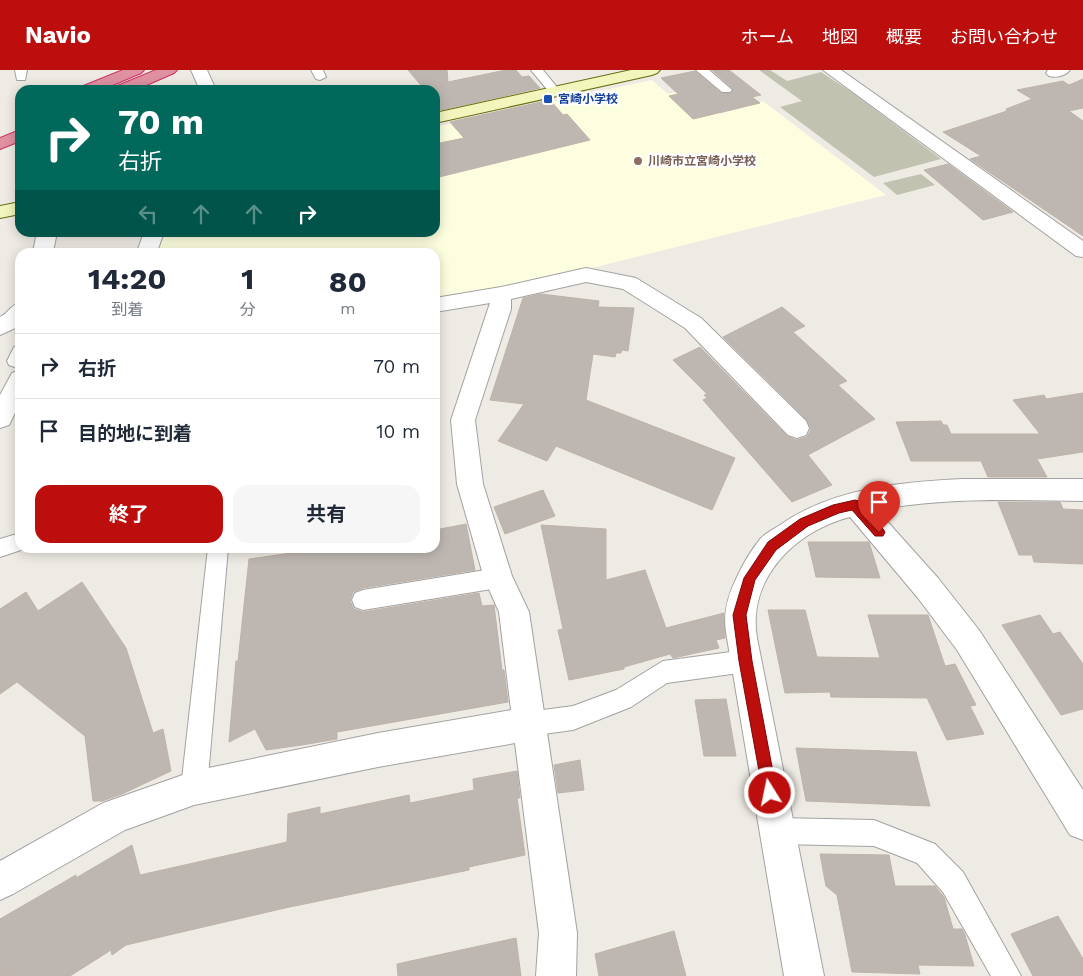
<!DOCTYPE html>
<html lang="ja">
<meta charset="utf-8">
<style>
:root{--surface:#fff;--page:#f6f6f7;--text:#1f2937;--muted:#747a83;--line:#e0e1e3;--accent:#bd0e0e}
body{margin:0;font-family:"Work Sans","Noto Sans JP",sans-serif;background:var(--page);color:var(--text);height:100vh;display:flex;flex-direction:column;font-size:19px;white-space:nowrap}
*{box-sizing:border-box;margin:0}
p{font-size:16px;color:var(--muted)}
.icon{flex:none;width:28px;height:28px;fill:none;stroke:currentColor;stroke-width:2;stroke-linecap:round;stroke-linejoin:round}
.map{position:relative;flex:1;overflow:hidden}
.sheet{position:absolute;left:15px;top:178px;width:425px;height:305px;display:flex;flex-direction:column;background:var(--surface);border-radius:15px;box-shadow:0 2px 12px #0003}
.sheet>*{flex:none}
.guide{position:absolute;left:15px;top:15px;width:425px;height:152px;border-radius:15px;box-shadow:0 2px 12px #0003;background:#00695c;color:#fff;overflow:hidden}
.pin{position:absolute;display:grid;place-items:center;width:42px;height:42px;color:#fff;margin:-51px -21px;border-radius:50% 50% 50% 0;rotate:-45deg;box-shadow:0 0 5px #0007}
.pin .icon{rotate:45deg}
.me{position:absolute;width:55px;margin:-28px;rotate:350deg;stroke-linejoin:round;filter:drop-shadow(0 0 4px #0008)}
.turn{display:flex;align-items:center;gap:18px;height:105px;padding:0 20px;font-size:22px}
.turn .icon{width:65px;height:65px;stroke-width:2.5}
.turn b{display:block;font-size:35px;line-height:42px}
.lanes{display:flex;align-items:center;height:48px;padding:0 20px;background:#0003;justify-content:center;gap:25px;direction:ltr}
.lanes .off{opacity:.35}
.eta{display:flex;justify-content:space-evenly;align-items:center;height:85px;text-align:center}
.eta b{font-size:30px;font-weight:700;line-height:35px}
.action{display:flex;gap:10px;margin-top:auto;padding:10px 20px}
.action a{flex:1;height:58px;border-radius:15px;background:var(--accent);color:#fff;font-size:20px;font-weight:700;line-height:58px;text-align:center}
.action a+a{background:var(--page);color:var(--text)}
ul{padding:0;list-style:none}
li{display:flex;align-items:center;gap:15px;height:65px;padding:0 20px;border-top:1px solid var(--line)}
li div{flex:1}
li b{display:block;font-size:19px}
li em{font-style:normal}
header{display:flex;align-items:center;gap:30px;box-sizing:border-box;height:70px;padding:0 25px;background:var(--accent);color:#fff}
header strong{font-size:24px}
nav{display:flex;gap:28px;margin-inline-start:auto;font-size:18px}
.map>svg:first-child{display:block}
.education{fill:#fdfddf}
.construction{fill:#c2c2b1}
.building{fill:#beb7b1;stroke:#bfb2a8}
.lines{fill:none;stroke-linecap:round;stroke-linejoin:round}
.lane-casing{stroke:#a2a2a2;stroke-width:2}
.street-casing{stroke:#a2a2a2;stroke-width:2}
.secondary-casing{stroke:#636d0d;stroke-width:2}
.highway-casing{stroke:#cd3066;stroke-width:2}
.lane{fill:#fff;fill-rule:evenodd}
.street{fill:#fff;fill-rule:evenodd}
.secondary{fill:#f2f5bc;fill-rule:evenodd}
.highway{fill:#e091a0;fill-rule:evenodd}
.route{fill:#bd0e0e;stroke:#7b0909}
.transit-dot{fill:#1a4fb4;stroke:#fff;stroke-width:2}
.education-dot{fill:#8d6e63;stroke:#fff;stroke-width:2}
.labels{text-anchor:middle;stroke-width:4.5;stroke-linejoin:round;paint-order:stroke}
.far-transit-label{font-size:12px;font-weight:bold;fill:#164399;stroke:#fff;text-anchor:start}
.far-education-label{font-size:12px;font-weight:bold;fill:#785e54;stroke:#fff;text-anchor:start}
</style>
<header>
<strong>Navio</strong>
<nav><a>ホーム</a><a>地図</a><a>概要</a><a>お問い合わせ</a></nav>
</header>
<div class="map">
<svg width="1083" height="906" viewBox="0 0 1083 906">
<rect width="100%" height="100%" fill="#eeebe4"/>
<path class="education" d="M652 10 668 24 691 18 720 44 763 31 886 125 592 198 593 201 468 222 435 229V182H158L165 163 435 162V57Z"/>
<path class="construction" d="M759 0H770L787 11 821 2 853 23 941 89 874 107 780 37 802 31Z
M921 104 935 115 897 125 883 113Z"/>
<path class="building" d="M408 0H447L448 12 506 0H516L522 7 529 6 540 18 441 40 435 33V20H425Z
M712 0H729L761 25 752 27 760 33 693 49 669 26 678 24 661 8 695 1 721 23H731L733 19Z
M1083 9V38L1069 41 1083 51V166L970 89 981 86 943 62 1007 41 1006 39 1032 29 1017 20 1063 11 1069 15Z
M550 30 563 45 567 44 590 70 435 108V74L464 68 450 52Z
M948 94 1013 142 983 150 924 100Z
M541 224 599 231 598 237 634 238 628 281 622 280 621 283H616L615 287 593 284 586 330 735 388 712 440 556 376 547 391 498 371 524 334 490 330 523 228Z
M782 237 805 256 793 262 847 311 838 315 875 349 808 385 832 415 792 432 703 330 707 328 704 325 707 324 673 290 700 277 787 366 796 370 807 367 811 359 807 350 723 267Z
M1083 323V382L1037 389 1047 407H988L981 391H911L896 352 941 351 943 355H947L951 364H1040L1013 330 1044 325 1046 329Z
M543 420 555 446 505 464 494 437Z
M998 432H1060L1063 439 1083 440V494L1034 492 1032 485H1019Z
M466 454 475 500 363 518 353 522 350 531 354 539 363 542 479 523 482 536 494 535 502 600H504L508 632 337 662V669L302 675 266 680 255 659 229 672 236 591H238L249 489 327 478H438L435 460Z
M541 455 606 459V510L645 500 666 558 724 543 725 568 716 570 719 578 673 588 670 584 624 597V599L569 610 558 560 563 559Z
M808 472H869L880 508 816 507Z
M82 512 126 578 153 663 163 659 171 701 122 724 102 731H93L85 666 17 612 0 624V539L26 522 38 541Z
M768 540H805L817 587 880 588 868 545H928L945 596 955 594 976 635 970 636 984 664 947 670 927 628 831 627 830 622 785 623Z
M1040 545 1053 564 1060 562 1083 594V639L1061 645 1002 555Z
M726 629 736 686H704L695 630Z
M796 678 916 682 930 736 806 731Z
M580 690 584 720 558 723 554 695Z
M517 701 520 728H517L525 785 469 797V800L285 838 126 875 112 885 111 880 70 906H0V849L76 805V808L132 775 140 805 287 772 288 744 320 737V744L409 725 410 733 474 720 473 709Z
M820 784 889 785 895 816H935L944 827 953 859H962L965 865 974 896 918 895 920 904 852 902 837 825 826 816Z
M1058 846 1083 889V906H1033L1011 864Z
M674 861 686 906H599L595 884Z
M516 868 521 906H398L397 894Z"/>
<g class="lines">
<defs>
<path id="lane" d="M15 0H27L25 10H17Z
M311 0H323L326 7 320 10 316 9Z
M531 0H543L560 21 558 23H550Z
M696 0H709L732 20 730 22H722Z
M20 275V299L9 295 7 291 14 277Z
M20 463V478H27L0 487V469Z
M208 478H228L207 718 203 727 194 731 185 727 181 718Z
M498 498 505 501 509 508 505 515 498 518 363 540 355 537 352 530 355 523 363 520Z
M746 580 754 583 757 591 754 599 746 602 667 613 631 637 573 660 528 666 520 662 516 654 520 646 528 642 573 636 616 620 663 591Z
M777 748 874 750 935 774 963 802 1021 906H991L943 822 917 793 874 776 777 774 768 770 764 761 768 752Z"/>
<path id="street" d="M191 0H207L216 20H200Z
M823 0H841L1083 171V187L1076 186Z
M1048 0H1070C1065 6 1056 8 1049 6L1046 3Z
M37 162H57L53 182H33Z
M144 162H164L157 182H137Z
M586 198 636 208 701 248 806 351 809 358 806 365 797 368 788 365 685 258 623 219 586 212 511 229V239L475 350 483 414 512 506 529 542 577 863 576 906H536L539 863 515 673 378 697 194 735 125 760 13 824 0 830V791L103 733 194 701 378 663 511 640 499 542 484 508 457 414 451 350 490 233 435 242V228L501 217Z
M20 233V256L0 265V247C9 243 10 235 20 233Z
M20 300V333L9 355 0 358V325L12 303Z
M963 409H1083V431C1014 430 945 427 877 440L938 508 979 560 1083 720V770L1070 765 957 580 918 528 850 447C795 461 747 509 757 568L824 906H784L726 562C723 542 728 525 737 507 743 494 752 479 761 468 766 463 774 459 780 455 833 418 901 412 963 409Z"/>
<path id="secondary" d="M631 0H660L657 3 652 5 435 53V43Z
M20 132V144L0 148V136Z"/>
<path id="highway" d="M123 0H144L141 3 101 20H79L81 17Z
M156 0H177L174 3 135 20H113L115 17Z
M20 60V71L0 79V68Z"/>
</defs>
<use href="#lane" class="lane-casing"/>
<use href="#street" class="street-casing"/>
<use href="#secondary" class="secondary-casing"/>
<use href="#highway" class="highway-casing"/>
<use href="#lane" class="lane"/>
<use href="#street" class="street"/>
<use href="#secondary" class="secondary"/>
<use href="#highway" class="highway"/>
</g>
<path class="route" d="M855 430 859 431 883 459 885 462 883 466H875L852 440 839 443 808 456 776 480 755 510 746 545 752 591 777 723 775 728 770 730 765 728 763 723 739 591 733 545 744 508 768 472 800 449 833 435Z"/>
<rect class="transit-dot" x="543" y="24" width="10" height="10" rx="2.5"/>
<circle class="education-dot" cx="638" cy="91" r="5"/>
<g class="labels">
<g class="far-transit-label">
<text x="558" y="33">宮崎小学校</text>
</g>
<g class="far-education-label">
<text x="648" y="95">川崎市立宮崎小学校</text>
</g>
</g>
</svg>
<div class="pin" style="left:879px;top:462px;background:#d93025"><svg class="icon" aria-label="arrive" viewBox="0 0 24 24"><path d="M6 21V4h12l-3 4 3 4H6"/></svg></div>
<svg class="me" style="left:770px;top:723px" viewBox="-20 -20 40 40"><circle r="17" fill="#bd0e0e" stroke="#fff" stroke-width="3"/><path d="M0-11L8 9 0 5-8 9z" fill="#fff"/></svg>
<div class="guide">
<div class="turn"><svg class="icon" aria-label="right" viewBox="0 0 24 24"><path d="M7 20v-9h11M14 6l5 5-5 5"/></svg><div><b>70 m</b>右折</div></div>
<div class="lanes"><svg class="icon off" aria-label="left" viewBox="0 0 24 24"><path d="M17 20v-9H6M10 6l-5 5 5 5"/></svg><svg class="icon off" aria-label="ahead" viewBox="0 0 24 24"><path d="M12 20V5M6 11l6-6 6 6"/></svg><svg class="icon off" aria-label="ahead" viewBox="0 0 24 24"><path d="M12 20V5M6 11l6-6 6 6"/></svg><svg class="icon" aria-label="right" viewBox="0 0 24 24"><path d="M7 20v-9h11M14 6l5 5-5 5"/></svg></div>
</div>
<section class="sheet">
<div class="eta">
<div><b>14:20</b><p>到着</p></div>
<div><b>1</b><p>分</p></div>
<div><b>80</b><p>m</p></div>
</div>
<ul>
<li><svg class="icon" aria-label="right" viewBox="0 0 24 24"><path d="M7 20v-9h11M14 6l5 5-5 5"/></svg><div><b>右折</b></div><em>70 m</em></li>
<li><svg class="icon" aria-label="arrive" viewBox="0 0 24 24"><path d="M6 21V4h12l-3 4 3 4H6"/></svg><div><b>目的地に到着</b></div><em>10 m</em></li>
</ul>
<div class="action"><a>終了</a><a>共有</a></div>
</section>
</div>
